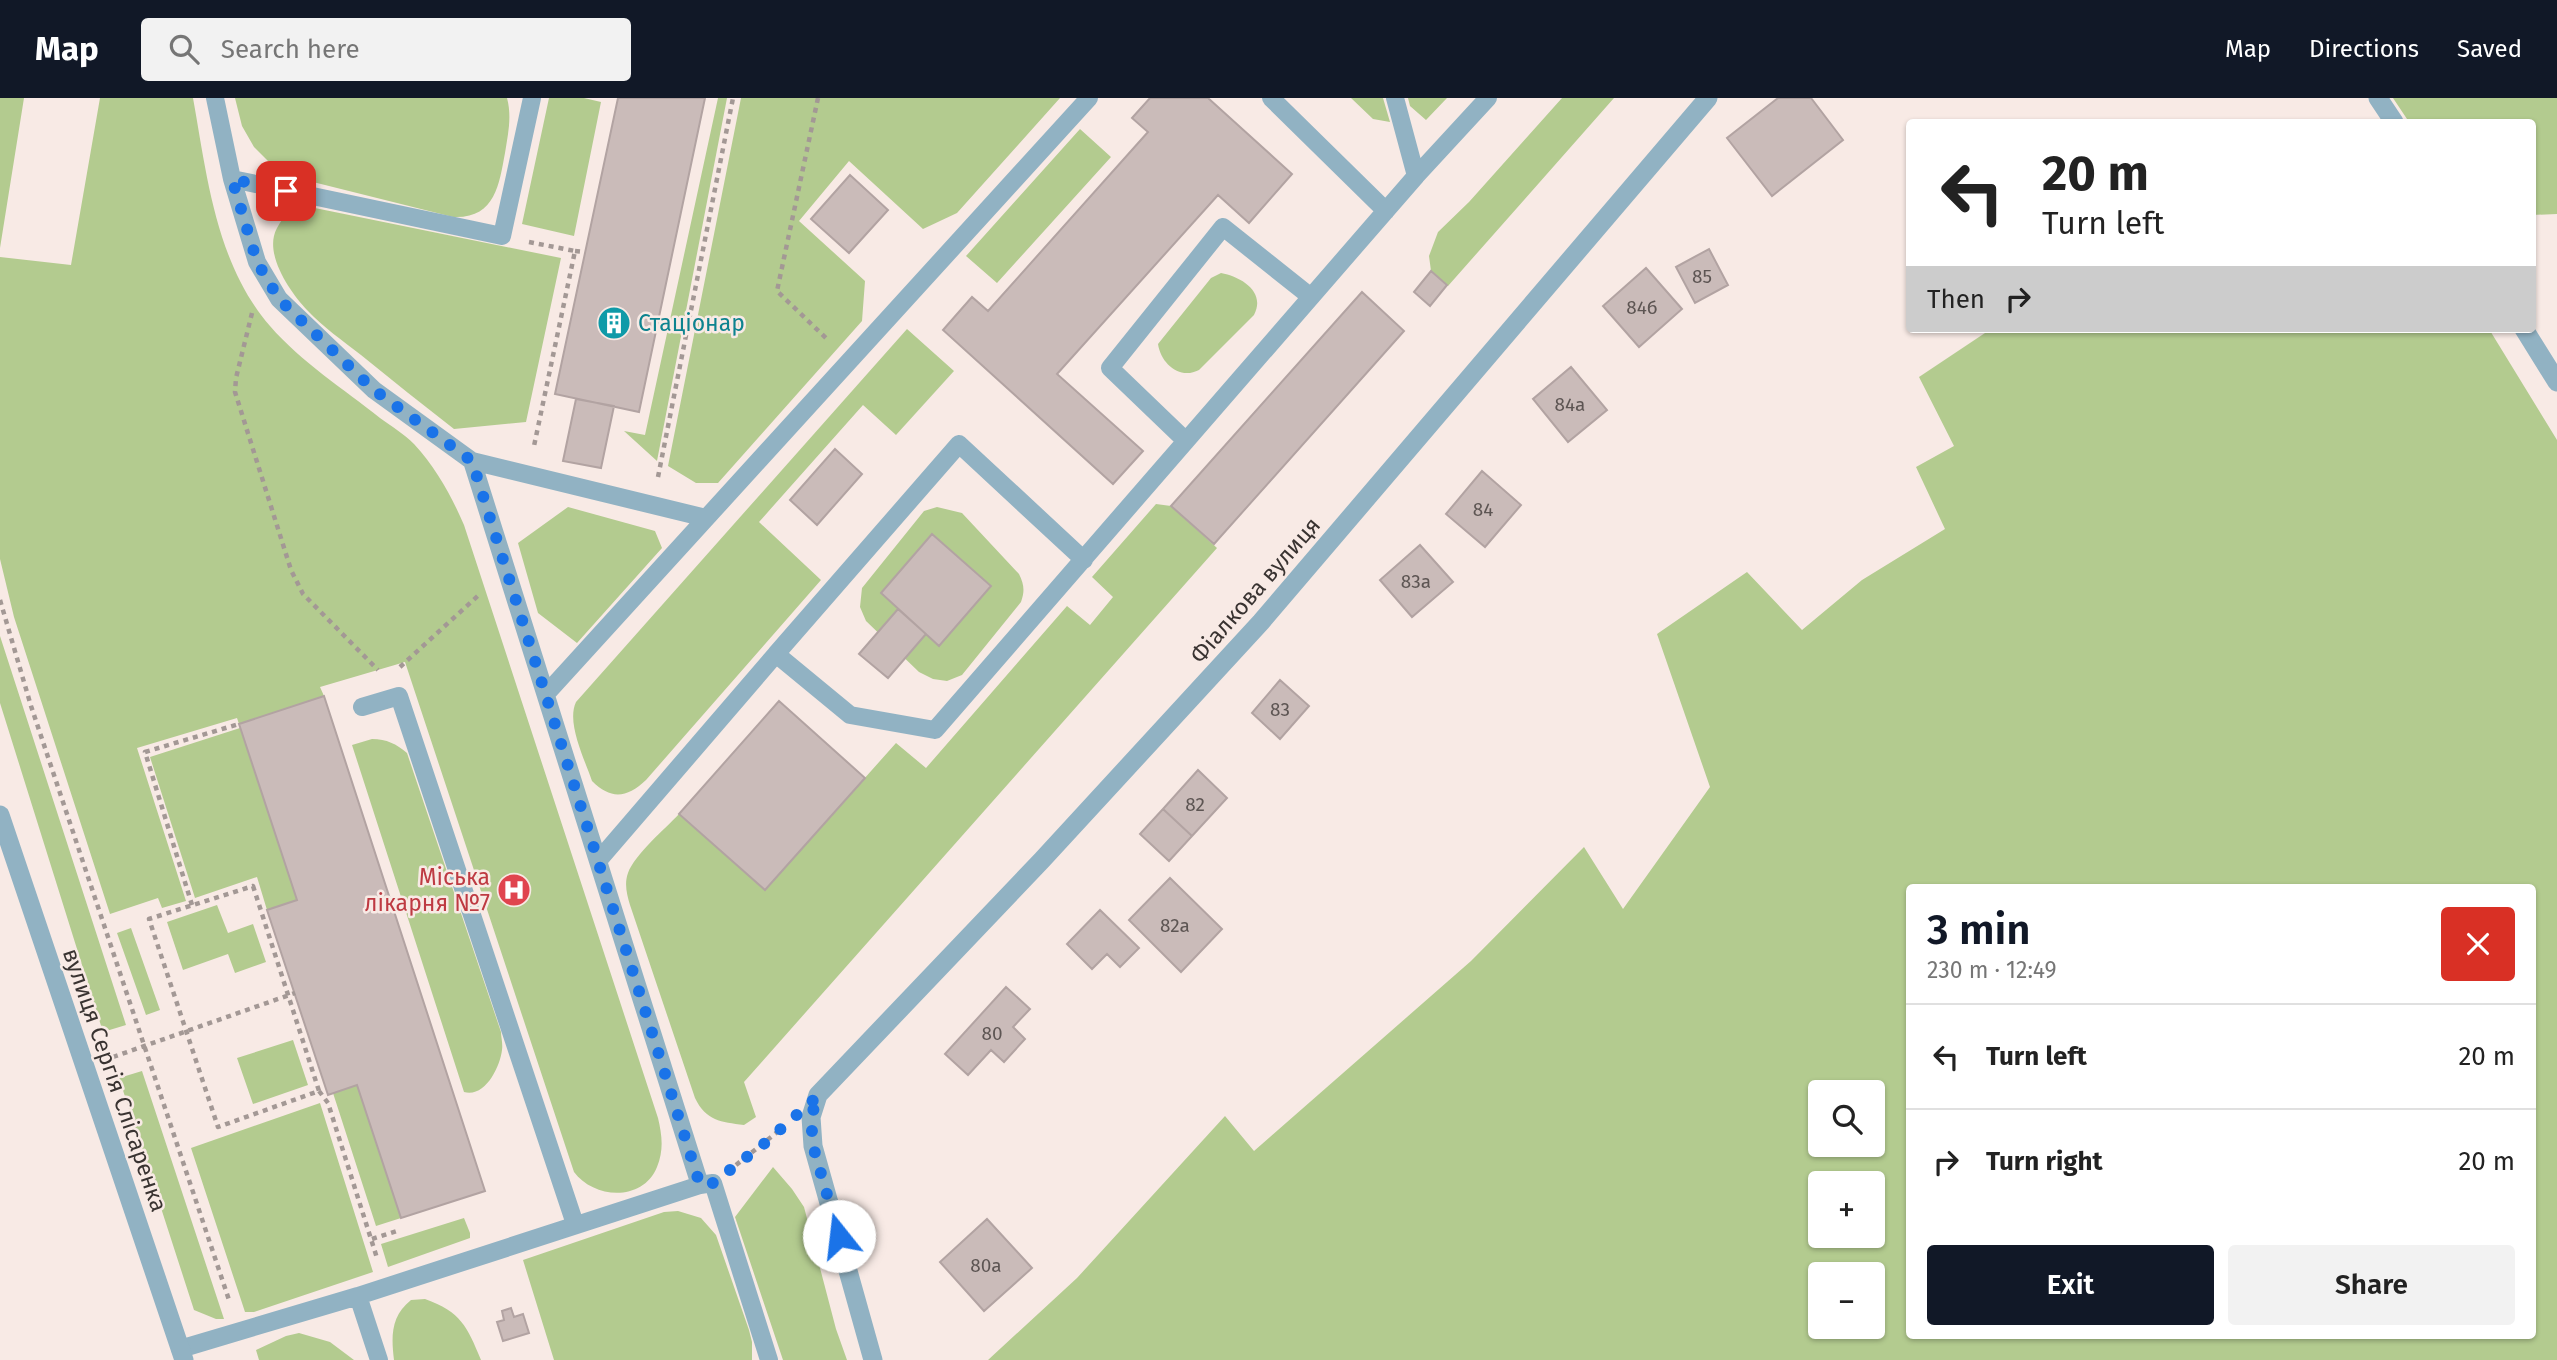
<!DOCTYPE html>
<meta charset="utf-8">
<style>
:root{--surface:#fff;--page:#f2f2f2;--text:#222;--muted:#767676;--line:#e0e0e0;--accent:#111827}
body{margin:0;font-family:"Fira Sans",sans-serif;background:var(--page);color:var(--text);height:100vh;display:flex;flex-direction:column;font-size:26px;white-space:nowrap}
*{box-sizing:border-box;margin:0}
p{font-size:23px;color:var(--muted)}
.icon{flex:none;width:38px;height:38px;fill:none;stroke:currentColor;stroke-width:2;stroke-linecap:round;stroke-linejoin:round}
.map{position:relative;flex:1;overflow:hidden}
.drawer{position:absolute;left:1906px;top:786px;width:630px;height:455px;display:flex;flex-direction:column;background:var(--surface);border-radius:7px;box-shadow:0 2px 5px #0004}
.drawer>*{flex:none}
.banner{position:absolute;left:1906px;top:21px;width:630px;height:214px;border-radius:7px;box-shadow:0 2px 5px #0004;background:#fff;color:var(--text);overflow:hidden}
.buttons{position:absolute;left:1808px;top:982px;display:grid;gap:14px}
.buttons a{display:grid;place-items:center;width:77px;height:77px;border-radius:7px;background:var(--surface);box-shadow:0 2px 5px #0004;font-size:35px}
.pin{position:absolute;display:grid;place-items:center;width:60px;height:60px;color:#fff;margin:-30px;border-radius:14px;box-shadow:0 4px 10px #0006}
.me{position:absolute;width:77px;margin:-38px;rotate:344deg;stroke-linejoin:round;filter:drop-shadow(0 0 5px #0008)}
.turn{display:flex;align-items:center;gap:24px;height:147px;padding:0 21px;font-size:32px}
.turn .icon{width:91px;height:91px;stroke-width:2.5}
.turn b{display:block;font-size:49px;line-height:60px}
.then{display:flex;align-items:center;height:66px;padding:0 21px;background:#0003;gap:14px;font-size:26px}
.round{display:grid;place-items:center;flex:none;width:74px;height:74px;border-radius:7px;background:var(--page)}
.summary{display:flex;align-items:center;justify-content:space-between;height:119px;padding:0 21px}
h1{font-size:42px;font-weight:600;line-height:52px;color:var(--accent)}
.button{display:flex;gap:14px;margin-top:auto;padding:14px 21px}
.button a{flex:1;height:80px;border-radius:7px;background:var(--accent);color:#fff;font-size:28px;font-weight:600;line-height:80px;text-align:center}
.button a+a{background:var(--page);color:var(--text)}
ul{padding:0;list-style:none}
li{display:flex;align-items:center;gap:21px;height:105px;padding:0 21px;border-top:2px solid var(--line)}
li div{flex:1}
li b{display:block;font-size:26px}
li em{font-style:normal}
header{display:flex;align-items:center;gap:42px;box-sizing:border-box;height:98px;padding:0 35px;background:var(--accent);color:#fff}
header strong{font-size:33px}
nav{display:flex;gap:38px;margin-inline-start:auto;font-size:24px}
.search{width:490px;height:63px;background:var(--page);display:flex;align-items:center;gap:18px;box-sizing:border-box;padding:0 24px;border-radius:7px;color:var(--muted);font-size:26px}
.map>svg:first-child{display:block}
.green{fill:#b3cb8f;fill-rule:evenodd}
.building{fill:#cabbb9;stroke:#b2a3a2;stroke-width:2}
.lines{fill:none;stroke-linecap:round;stroke-linejoin:round}
.path{stroke:#a39895;stroke-width:4.5;stroke-dasharray:5 5;stroke-linecap:butt}
.service{stroke:#91b2c3;stroke-width:18}
.minor{stroke:#91b2c3;stroke-width:19}
.tertiary{stroke:#91b2c3;stroke-width:19}
.route{stroke:#1a73e8;stroke-width:12;stroke-dasharray:0 21.6}
.labels{text-anchor:middle;stroke-width:5;stroke-linejoin:round;paint-order:stroke}
.number-label{font-size:19px;fill:#5d5553}
.culture-label{font-size:23px;fill:#0d838f;stroke:#f8eae5;text-anchor:start}
.street-label{font-size:23px;fill:#393331;stroke:#f8eae5}
.health-label{font-size:23px;fill:#be3a42;stroke:#f8eae5;text-anchor:end}
</style>
<header>
<strong>Map</strong>
<div class="search"><svg class="icon" aria-label="search" viewBox="0 0 24 24"><circle cx="10" cy="10" r="6"/><path d="M15 15l6 6"/></svg>Search here</div>
<nav><a>Map</a><a>Directions</a><a>Saved</a></nav>
</header>
<div class="map">
<svg width="2557" height="1262" viewBox="0 0 2557 1262">
<rect width="100%" height="100%" fill="#f8eae5"/>
<path class="green" d="M0 0H24L0 150Z
M100 0H193C207 78 216 166 270 228 301 264 344 291 380 320 391 328 404 336 414 346 436 370 451 397 464 427L658 1020C662 1037 664 1052 657 1069 643 1104 594 1101 574 1074L405 564 320 589 324 598 239 626 237 620 137 650 186 803 162 810 158 800 110 816 14 519 0 461V159L71 167Z
M235 0H507C512 19 508 36 505 55 499 87 495 121 453 119L293 79 271 66 254 49 242 28Z
M549 0H584L601 4 574 138 522 126Z
M718 0H727L657 363 624 333 645 337Z
M741 0H1060L957 115 923 131 849 63 799 123 865 183 862 223 718 385H696L668 368Z
M1351 0H1383L1390 24 1373 21Z
M1408 0H1447L1426 22 1410 8Z
M1562 0H1614L1448 188 1431 173 1429 158 1438 134 1469 104Z
M2393 0H2557V116L2532 117V24H2409Z
M1080 31 1111 59 997 185 966 158Z
M305 108 561 160 526 324 454 331C423 307 392 282 361 257 343 243 323 229 307 212 290 194 263 155 277 130 284 117 291 111 305 108Z
M1221 175C1242 179 1266 194 1254 217L1199 272C1180 282 1161 266 1158 246L1211 180Z
M907 231 954 273 896 337 863 307 759 424 821 482 646 682C627 700 611 702 592 683 585 662 566 625 576 604Z
M1991 231H2489L2557 342V1262H988L1077 1180 1225 1018 1254 1053 1471 863 1584 749 1623 811 1710 689 1657 536 1747 474 1802 532 1862 482 1945 431 1916 369 1954 348 1919 279ZM1909 789H2532V1237H1909ZM1872 994V1046H1820V994ZM1820 1085H1872V1138H1820ZM1820 1176H1872V1228H1820Z
M1156 406 1171 408 1217 450 744 984 756 1019 744 1027C721 1024 706 1023 695 1000L630 807C627 797 624 786 628 775 635 756 665 731 679 716L765 792 896 645 926 670 1067 508 1090 527 1113 499 1092 479Z
M568 409 655 433 662 450 577 545 538 515 518 445Z
M937 409 962 415 1019 476C1024 486 1025 493 1021 504L962 577 947 583 933 581 919 574 866 523 860 509 862 490 924 413Z
M0 538 126 927 103 934 0 605Z
M240 630 297 802 267 812 257 779 195 800 150 659Z
M372 641C387 641 396 646 407 655L501 934C501 939 503 946 502 952 500 969 485 1000 464 994L352 647Z
M217 807 228 835 253 826 266 864 235 875 228 856 183 872 167 824Z
M131 830 160 912 146 917 117 835Z
M293 942 308 987 253 1006 237 960Z
M142 973 224 1221H216L194 1212 119 980Z
M357 987 401 1120 376 1128 333 995Z
M320 1005 373 1174 254 1214H245L191 1050Z
M773 1069 792 1091 804 1109 836 1231 847 1262H783L735 1119Z
M678 1113 701 1120 716 1137 749 1232 752 1244V1262H554L523 1162 664 1114Z
M464 1120 470 1135V1140L388 1169 381 1146Z
M425 1201C461 1214 467 1228 481 1262H394C391 1238 391 1218 411 1202Z
M299 1235 330 1244 354 1262H259L256 1252 286 1238Z"/>
<path class="building" d="M618 0H705L639 314 555 296Z
M1150 0H1208L1292 76 1249 125 1218 97 1057 276 1143 353 1113 386 943 232 972 199 988 213 1148 34 1132 20Z
M1778 0H1811L1843 42 1772 98 1727 40Z
M850 77 888 112 849 155 811 121Z
M1709 151 1728 187 1695 205 1676 169Z
M1646 170 1682 211 1639 249 1603 208Z
M1431 173 1447 187 1430 208 1414 194Z
M1362 194 1404 233 1214 446 1171 408Z
M1571 269 1607 312 1568 344 1533 301Z
M576 301 614 308 601 370 563 363Z
M835 351 862 376 817 427 790 402Z
M1482 373 1521 407 1485 449 1446 416Z
M932 436 991 488 939 548 881 495Z
M1420 447 1453 484 1412 519 1380 482Z
M898 511 926 536 888 580 859 556Z
M1280 582 1309 608 1280 641 1252 615Z
M324 598 485 1093 401 1120 357 987 328 997 267 812 297 802 239 626Z
M779 603 865 680 765 792 679 716Z
M1198 672 1227 700 1192 738 1163 711Z
M1163 711 1192 738 1169 763 1140 736Z
M1170 780 1222 831 1181 874 1129 822Z
M1100 812 1139 850 1120 869 1107 856 1092 871 1067 846Z
M1006 889 1030 911 1013 929 1025 941 1004 964 991 952 968 977 945 956Z
M987 1121 1032 1170 984 1213 940 1164Z
M511 1210 514 1219 523 1216 529 1235 503 1243 497 1224 504 1222 502 1213Z"/>
<g class="lines">
<path class="path" d="M818 0 777 193 829 243
M529 144 575 153 534 348
M575 153 585 154
M252 215 236 280 235 294 291 472 303 496 378 572
M658 379 733 0
M0 502 31 608 230 1205
M400 569 481 495
M253 788 319 993 218 1029 149 821Z
M192 807 145 654 239 626
M113 959 295 895
M319 993 328 1005 377 1160
M736 1067 781 1031
M372 1141 397 1133"/>
<path class="service" d="M215 0 232 81 257 164 279 201 374 292 472 363 700 1087
M1271 0 1386 113
M1416 78 1488 0
M232 81 502 138 532 0
M1186 343 1110 270 1223 129 1311 199
M472 363 706 420
M776 556 959 346 1084 462
M546 596 1089 0
M362 609 399 598 575 1126
M598 763 776 556 850 617 935 632 1416 78 1395 0
M358 1198 379 1262
M180 1251 358 1198 700 1087 713 1085 769 1262"/>
<path class="minor" d="M2378 0 2394 24
M2524 231 2557 284
M873 1262 813 1048 811 1019 818 997 1042 762 1261 524 1708 0"/>
<path class="tertiary" d="M0 717 184 1262"/>
</g>
<g class="lines">
<path class="route" d="M286 93 232 81 257 164 279 201 374 292 472 363 700 1087 713 1085 765 1045 818 998 811 1019 813 1048 839 1138"/>
</g>
<defs>
<symbol id="building-disc" viewBox="-11 -11 22 22"><circle r="9.5" fill="#0f9aa8" stroke="#f8eae5"/><path d="M-4-6H4V6H1V3H-1V6H-4ZM-2.5-4.3h1.7v1.8h-1.7ZM.8-4.3h1.7v1.8H.8ZM-2.5-1h1.7V.8h-1.7ZM.8-1h1.7V.8H.8Z" fill="#fff"/></symbol>
<symbol id="hospital-disc" viewBox="-11 -11 22 22"><circle r="9.5" fill="#e0444e" stroke="#f8eae5"/><path d="M-5-5h3v3.5h4V-5h3V5h-3V1.5h-4V5h-3Z" fill="#fff"/></symbol>
</defs>
<g fill-rule="evenodd">
<use href="#building-disc" x="595" y="206" width="38" height="38"/>
<use href="#hospital-disc" x="495" y="773" width="38" height="38"/>
</g>
<g class="labels">
<g class="number-label">
<text x="1702" y="185">85</text>
<text x="1642" y="216">84б</text>
<text x="1570" y="313">84а</text>
<text x="1483" y="418">84</text>
<text x="1416" y="490">83а</text>
<text x="1280" y="618">83</text>
<text x="1195" y="713">82</text>
<text x="1175" y="834">82а</text>
<text x="992" y="942">80</text>
<text x="986" y="1174">80а</text>
</g>
<g class="culture-label">
<text x="638" y="233">Стаціонар</text>
</g>
<g class="street-label">
<text transform="translate(1255 492) rotate(-49)" y="8">Фіалкова вулиця</text>
<text transform="translate(115 982) rotate(71)" y="8">вулиця Сергія Слісаренка</text>
</g>
<g class="health-label">
<text x="490" y="787">Міська<tspan x="490" dy="26">лікарня №7</tspan></text>
</g>
</g>
</svg>
<div class="buttons">
<a><svg class="icon" aria-label="search" viewBox="0 0 24 24"><circle cx="10" cy="10" r="6"/><path d="M15 15l6 6"/></svg></a>
<a>+</a>
<a>−</a>
</div>
<div class="pin" style="left:286px;top:93px;background:#d93025"><svg class="icon" aria-label="arrive" viewBox="0 0 24 24"><path d="M6 21V4h12l-3 4 3 4H6"/></svg></div>
<svg class="me" style="left:839px;top:1138px" viewBox="-20 -20 40 40"><circle r="19" fill="#fff"/><path d="M0-13L10 11 0 6-10 11z" fill="#1a73e8"/></svg>
<div class="banner">
<div class="turn"><svg class="icon" aria-label="left" viewBox="0 0 24 24"><path d="M17 20v-9H6M10 6l-5 5 5 5"/></svg><div><b>20 m</b>Turn left</div></div>
<div class="then">Then<svg class="icon" aria-label="right" viewBox="0 0 24 24"><path d="M7 20v-9h11M14 6l5 5-5 5"/></svg></div>
</div>
<section class="drawer">
<div class="summary"><div><h1>3 min</h1><p>230 m · 12:49</p></div><a class="round" style="background:#d93025;color:#fff"><svg class="icon" aria-label="close" viewBox="0 0 24 24"><path d="M6 6l12 12M18 6L6 18"/></svg></a></div>
<ul>
<li><svg class="icon" aria-label="left" viewBox="0 0 24 24"><path d="M17 20v-9H6M10 6l-5 5 5 5"/></svg><div><b>Turn left</b></div><em>20 m</em></li>
<li><svg class="icon" aria-label="right" viewBox="0 0 24 24"><path d="M7 20v-9h11M14 6l5 5-5 5"/></svg><div><b>Turn right</b></div><em>20 m</em></li>
</ul>
<div class="button"><a>Exit</a><a>Share</a></div>
</section>
</div>
